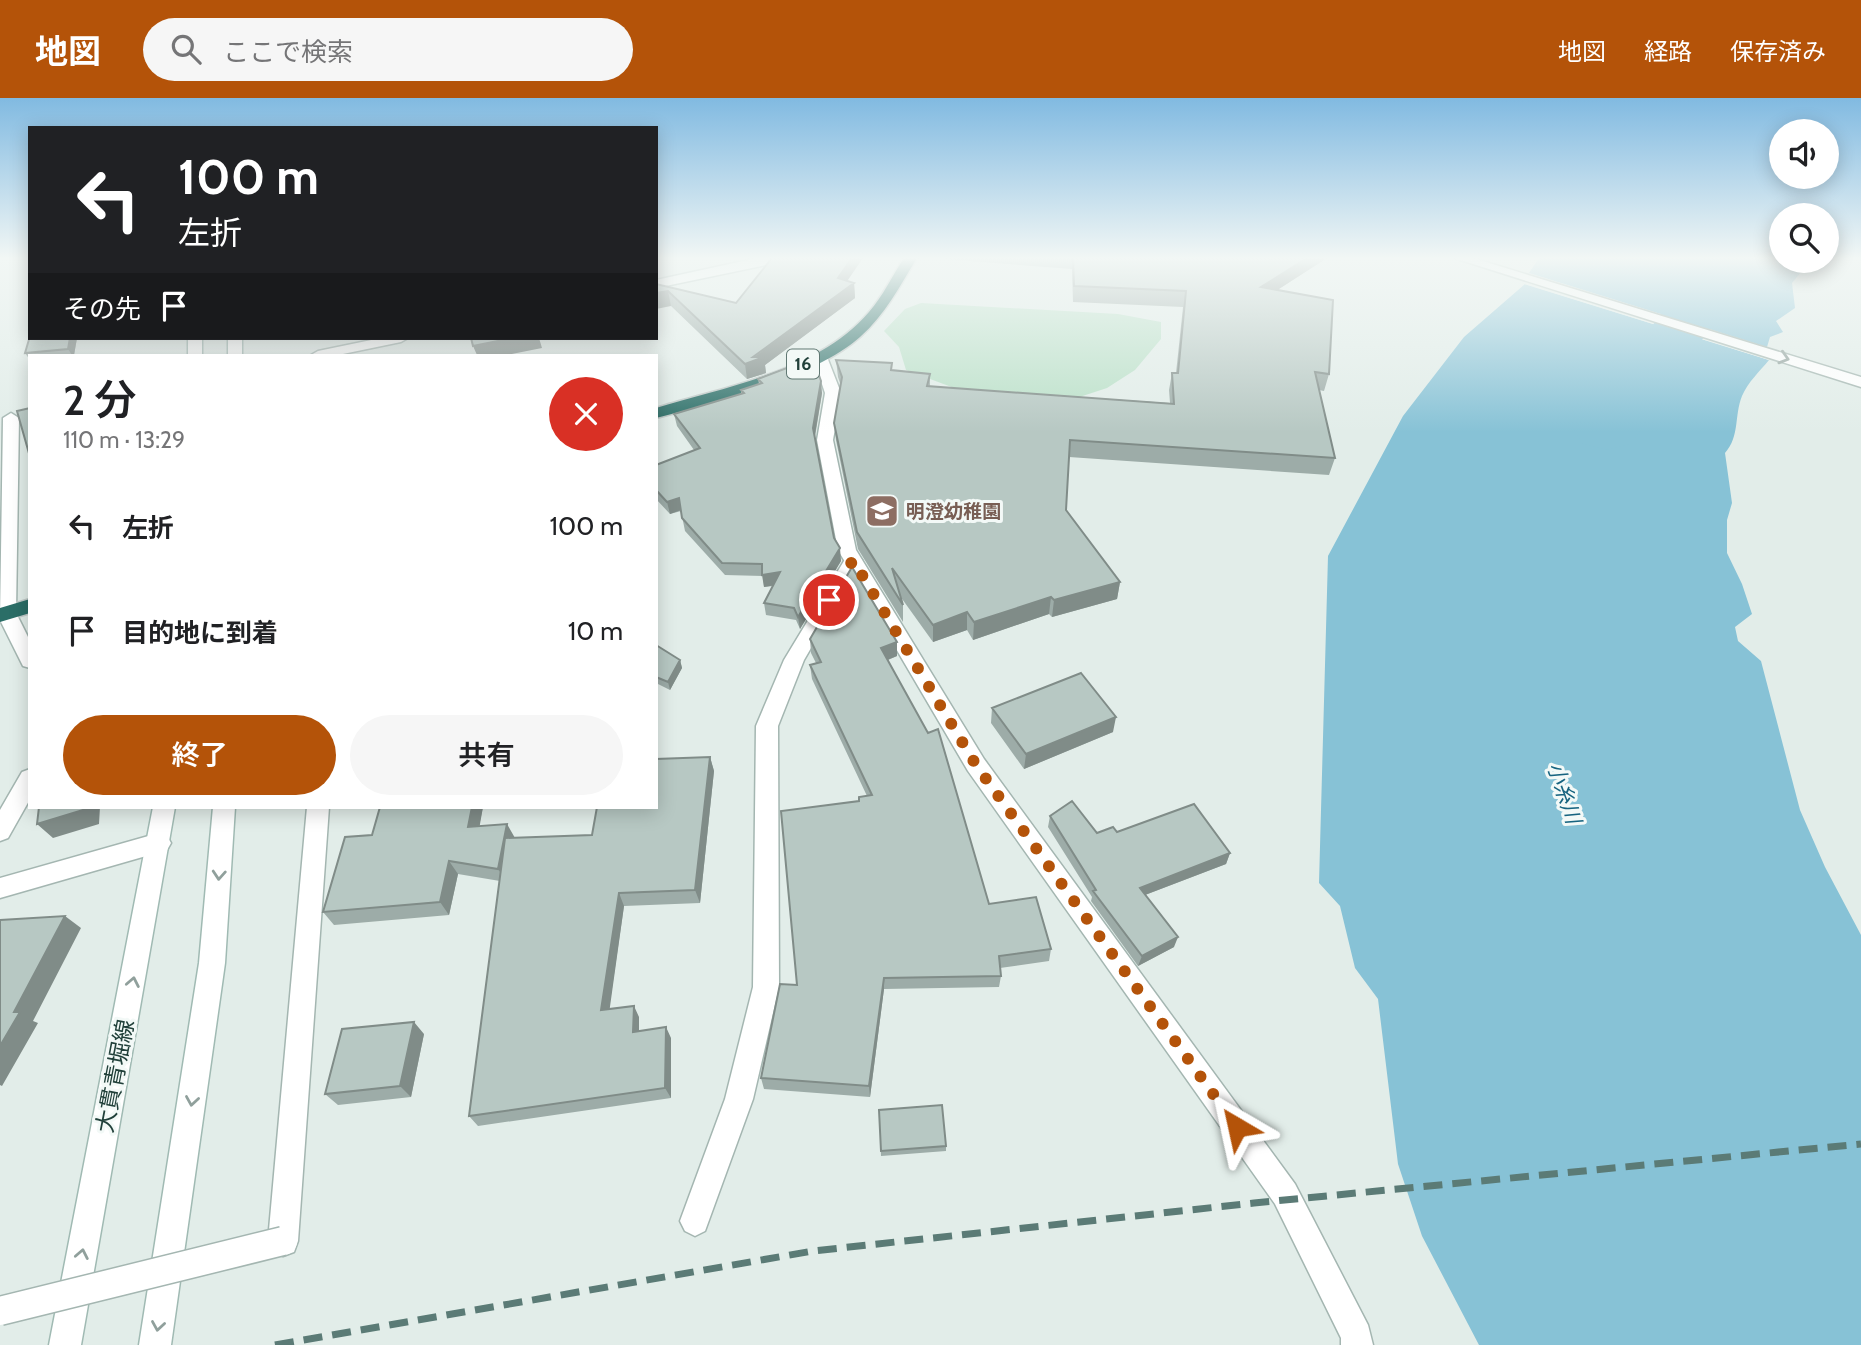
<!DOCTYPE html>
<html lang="ja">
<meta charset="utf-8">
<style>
:root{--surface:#fff;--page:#f6f6f6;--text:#202124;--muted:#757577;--accent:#b45309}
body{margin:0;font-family:Cabin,"Noto Sans JP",sans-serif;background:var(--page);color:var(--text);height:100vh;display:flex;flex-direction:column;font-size:26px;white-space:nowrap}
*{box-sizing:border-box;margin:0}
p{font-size:23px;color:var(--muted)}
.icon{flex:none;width:38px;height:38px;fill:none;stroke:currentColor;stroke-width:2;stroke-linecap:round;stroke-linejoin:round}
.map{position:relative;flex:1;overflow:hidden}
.sheet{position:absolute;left:28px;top:256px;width:630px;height:455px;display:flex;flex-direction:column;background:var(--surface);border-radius:0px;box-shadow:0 4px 18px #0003}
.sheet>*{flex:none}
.top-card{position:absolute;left:28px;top:28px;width:630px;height:214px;border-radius:0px;box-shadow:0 4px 18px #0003;background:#202124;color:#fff;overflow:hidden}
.tools{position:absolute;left:1769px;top:21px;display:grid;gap:14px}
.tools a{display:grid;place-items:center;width:70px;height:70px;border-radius:50%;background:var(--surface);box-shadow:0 4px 18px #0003;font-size:35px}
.pin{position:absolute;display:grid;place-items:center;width:60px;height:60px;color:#fff;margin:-30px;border:4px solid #fff;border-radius:50%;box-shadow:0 2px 7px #0007}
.me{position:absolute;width:77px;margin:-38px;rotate:324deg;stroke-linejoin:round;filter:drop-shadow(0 0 5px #0008)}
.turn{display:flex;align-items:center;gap:24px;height:147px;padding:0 35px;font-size:32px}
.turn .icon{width:91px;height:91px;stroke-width:2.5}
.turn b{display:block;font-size:49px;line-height:60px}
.then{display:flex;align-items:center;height:66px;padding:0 35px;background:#0003;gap:14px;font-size:26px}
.round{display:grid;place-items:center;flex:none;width:74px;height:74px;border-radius:37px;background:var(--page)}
.headline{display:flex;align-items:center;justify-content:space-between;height:119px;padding:0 35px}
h1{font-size:42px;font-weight:600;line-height:52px}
.button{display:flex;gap:14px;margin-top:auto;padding:14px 35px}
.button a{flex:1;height:80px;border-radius:42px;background:var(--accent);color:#fff;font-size:28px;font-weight:600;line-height:80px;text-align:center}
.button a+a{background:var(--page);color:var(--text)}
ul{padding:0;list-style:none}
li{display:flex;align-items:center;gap:21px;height:105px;padding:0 35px}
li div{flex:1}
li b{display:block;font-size:26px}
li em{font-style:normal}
header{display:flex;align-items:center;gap:42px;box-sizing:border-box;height:98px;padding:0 35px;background:var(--accent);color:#fff}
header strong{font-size:33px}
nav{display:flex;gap:38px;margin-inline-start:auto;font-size:24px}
.search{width:490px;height:63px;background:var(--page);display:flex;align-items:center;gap:18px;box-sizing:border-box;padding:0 24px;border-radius:38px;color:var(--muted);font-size:26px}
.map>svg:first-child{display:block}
.green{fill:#bae0c8}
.water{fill:#87c2d6}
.pier{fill:#e2ede9}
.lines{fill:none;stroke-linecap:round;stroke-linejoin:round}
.river{fill:#87c2d6;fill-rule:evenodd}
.lane-casing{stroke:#a4b6b1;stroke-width:3}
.street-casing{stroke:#a4b6b1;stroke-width:3}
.secondary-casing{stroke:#a0bab3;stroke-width:3}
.highway-casing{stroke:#c1cac8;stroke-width:3}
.lane{fill:#fff;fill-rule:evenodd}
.street{fill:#fff;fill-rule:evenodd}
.secondary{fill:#fff;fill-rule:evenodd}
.highway{fill:#2b6e67;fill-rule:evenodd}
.rail{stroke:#5b7b76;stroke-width:7;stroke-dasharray:19 10;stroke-linecap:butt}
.street-bridge-casing{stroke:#a4b6b1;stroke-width:31;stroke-linecap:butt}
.street-bridge{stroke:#fff;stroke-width:28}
.wall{fill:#9daca8}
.shaded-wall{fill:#808c88}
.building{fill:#b7c8c3;stroke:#808c88;stroke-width:2}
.oneway{stroke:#90a09c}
.route{stroke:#b45309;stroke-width:12;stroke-dasharray:0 21.6}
.labels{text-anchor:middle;stroke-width:6;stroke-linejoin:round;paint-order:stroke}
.shield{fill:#f3f9f7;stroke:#607873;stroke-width:2}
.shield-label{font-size:18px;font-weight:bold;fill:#21403a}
.education-label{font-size:19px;font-weight:bold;fill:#785e54;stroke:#f3f9f7;text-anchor:start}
.water-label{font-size:21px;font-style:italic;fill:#176480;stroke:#f3f9f7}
.near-street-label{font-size:23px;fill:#21403a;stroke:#f3f9f7}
</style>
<header>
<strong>地図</strong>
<div class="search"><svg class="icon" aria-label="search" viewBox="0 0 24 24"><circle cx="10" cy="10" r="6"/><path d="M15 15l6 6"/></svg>ここで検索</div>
<nav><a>地図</a><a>経路</a><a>保存済み</a></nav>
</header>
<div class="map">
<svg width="1861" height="1247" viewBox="0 0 1861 1247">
<rect width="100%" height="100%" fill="#e2ede9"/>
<path class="green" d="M921 205 1118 216 1161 224V241L1135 272 1107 290 1052 308 981 300 906 272 899 249 884 233 905 211Z"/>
<path class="water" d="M1539 160H1781L1782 163H1810L1792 185 1795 210 1776 223 1783 234 1770 239 1767 249 1529 175Z
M1525 186 1769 262C1760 273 1748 284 1742 298 1734 318 1740 338 1725 355L1732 405 1727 422V455L1742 486 1752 516 1735 529 1738 543 1761 563 1800 712 1825 769 1861 837V1247H1479L1422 1138 1398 1066 1378 901 1355 870 1340 808 1319 785 1328 458 1403 318 1464 239Z"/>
<path class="pier" d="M1526 183 1770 258 1772 263 1521 185Z"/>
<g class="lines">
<path class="river" d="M1699 160H1753L1725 208 1631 346 1607 352 1583 346 1574 332 1673 200Z"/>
<defs>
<path id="lane" d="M853 456 862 462 804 562 778 628 779 889 753 1001 705 1133 695 1138 685 1133 680 1123 725 1001 753 889 756 628 784 562 847 458Z"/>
<path id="street" d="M757 160H770L773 163 766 167 656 190V182Z
M1454 160H1473L1861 279V289Z
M381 240H408L401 244 338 257H311L318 253Z
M820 255 827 259 841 295 833 342 856 452 984 661 1295 1086 1368 1227 1373 1247H1341V1240L1275 1106 968 673 838 452 817 342 825 295 813 259Z
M11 315 19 320 16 515 30 543V570L23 568 0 522 3 320Z
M30 671V701L8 740 0 743V712L22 674Z
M307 709H329L298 1143 294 1154 283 1158 272 1154 268 1143Z
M159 735 167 738 171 745 167 752 0 800V780Z"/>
<path id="secondary" d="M188 240H202V257H188Z
M228 240H242V257H228Z
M153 709H175L81 1247H49Z
M213 709H235L225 865 171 1247H139L199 865Z"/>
<path id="highway" d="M904 160H917C900 188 885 217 860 239 815 279 716 305 656 320V310C727 288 819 273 869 214 883 198 892 178 904 160Z
M30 501V515L0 524V510Z"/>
</defs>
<use href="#lane" class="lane-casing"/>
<use href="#street" class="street-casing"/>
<use href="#secondary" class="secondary-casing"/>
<use href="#highway" class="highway-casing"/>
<use href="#lane" class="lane"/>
<use href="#street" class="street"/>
<use href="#secondary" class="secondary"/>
<use href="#highway" class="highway"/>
<path class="rail" d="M275 1247 813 1153 1254 1105 1861 1046"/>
<defs>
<path id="street-bridge" d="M0 1213 283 1143"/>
</defs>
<use href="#street-bridge" class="street-bridge-casing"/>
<use href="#street-bridge" class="street-bridge"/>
</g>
<path class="wall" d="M943 160H1327L1277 192 1329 276 1324 293 1319 292 1335 360 1329 377 1069 359 1066 412 1120 484 1117 501 1052 519 1049 516 973 542 967 532 933 544 900 498 903 507V524L858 451 836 342 834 325 841 288 838 279 836 262 892 265V273L930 276V289L1170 305 1169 292 1172 275H1176L1183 209 1073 204 1072 171 943 161Z
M847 183 854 185 855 200 765 267 766 275 747 281 671 208 656 186 736 205Z
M30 240H77L74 257H30V262L25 255Z
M758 281 822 295 815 339 834 440 841 463 800 531 796 522 766 517 764 505 773 488 764 489 763 478 725 477 685 433 681 413 670 416 656 401V367L694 352 677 328 674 316 741 296V292L759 286Z
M810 541 897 558 888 562 989 806 1051 851 1049 863 1000 870 1001 878 999 889 884 891 870 999 764 991 761 980 797 887 859 703 867 698 812 581 810 567 816 565 811 555Z
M656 547 680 562 682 570 670 592 656 585Z
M992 610 1113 634 1024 671 991 625Z
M710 659 714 673 700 805 624 808 609 911 639 919V933L671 940V1000L478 1028 469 1018 500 783 458 776 449 817 334 827 323 814 372 737 483 709 479 728 515 740 592 737Z
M1050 718 1097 735 1117 734 1230 755 1226 766 1145 797 1174 849 1138 868 1091 803 1092 799 1048 729Z
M424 936 411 999 338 1007 325 996Z
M879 1012 946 1048V1053L881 1058Z"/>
<path class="shaded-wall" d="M852 160H863L839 195 838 180Z
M1307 160H1327L1257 205 1261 189Z
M854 185 855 200 765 267 766 275 747 281 745 266Z
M668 193 671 208 656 211V195Z
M70 240H77L74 257H72L68 251Z
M513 240H539L542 250 507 257H477L473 248Z
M821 283 822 295 814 342 813 330Z
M679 400 681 412 670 416 667 404Z
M840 450 841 463 800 531 798 519Z
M780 474 782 486 764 489 762 477Z
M1120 484 1117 501 1052 519 1054 502Z
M1051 499 1049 516 973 542 974 524Z
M967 514V532L933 544V527Z
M897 544V558L882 564 881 550Z
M680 562 682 570 670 592 668 584Z
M1116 619 1113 634 1024 671 1026 656Z
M710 659 714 673 700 805 695 792Z
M84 709H100L99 726 53 740 37 726Z
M472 709H483L477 743 468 729Z
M507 726 515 740 507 784 498 771Z
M1230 755 1226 766 1137 800 1140 790Z
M449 763 458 776 449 817 440 804Z
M619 795 624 808 608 923 601 912Z
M65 818 81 830 33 923 38 925 2 988 0 987V948L14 914Z
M1178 839 1174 849 1138 868 1142 858Z
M884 880V891L870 999 869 988Z
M634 908 639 919V945L633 934Z
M414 924 424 936 411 999 400 988Z
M666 929 671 940V1000L665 990Z"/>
<path class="building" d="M772 160H852L838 180 854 185 753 259H764L745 266 668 193 656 195V186L736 205Z
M1073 160H1307L1261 189 1333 202 1329 276 1315 274 1335 360 1070 342 1066 412 1120 484 1054 502 1051 499 974 524 967 514 933 527 892 470 903 507 857 434 834 325 842 279 836 262 892 265 891 272 930 276 927 288 1174 306 1172 275H1178L1186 193 1074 188Z
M30 238V240H70L68 251 25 255Z
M471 240H513L473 248Z
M800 265 815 266 821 283 813 330 834 440 840 450 798 519 794 510 764 505 780 474 762 477V466L722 465 682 420 679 400 667 404 656 392V367L700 350 674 316 744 295 741 292 762 285 758 281Z
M30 310V359L17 313Z
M852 469 897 544 881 550 928 635 938 631 989 806 1036 799 1051 851 999 858 1001 878 884 880 869 988 761 980 780 886 797 887 781 713 859 703V699L872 697 810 567 821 564 810 541Z
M656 547 680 562 668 584 656 579Z
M1081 575 1116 619 1026 656 992 610Z
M710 659 695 792 619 795 601 912 634 908 633 934 666 929 665 990 469 1018 505 740 592 737 597 709H656V661Z
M1072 703 1097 735 1113 729 1117 734 1194 706 1230 755 1140 790 1178 839 1142 858 1093 793 1096 792 1050 718Z
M39 709H84L83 712 37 726Z
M380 709H472L468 729 507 726 498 771 449 763 440 804 323 814 345 739 372 737Z
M65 818 14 914H20L0 948V822Z
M414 924 400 988 325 996 342 931Z
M942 1007 946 1048 881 1053 879 1012Z"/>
<defs><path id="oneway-chevron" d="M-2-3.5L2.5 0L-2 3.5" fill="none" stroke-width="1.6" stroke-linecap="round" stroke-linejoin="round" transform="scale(1.75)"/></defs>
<g class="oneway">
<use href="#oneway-chevron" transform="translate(1784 260) rotate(17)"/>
<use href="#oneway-chevron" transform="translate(219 777) rotate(94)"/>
<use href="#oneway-chevron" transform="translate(133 884) rotate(-79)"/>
<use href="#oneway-chevron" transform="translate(192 1003) rotate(99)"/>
<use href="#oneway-chevron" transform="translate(82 1156) rotate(-79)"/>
<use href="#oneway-chevron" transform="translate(158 1228) rotate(99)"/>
</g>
<linearGradient id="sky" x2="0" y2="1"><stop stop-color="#81bae1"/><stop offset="0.48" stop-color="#f2f7f5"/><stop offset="1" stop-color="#f2f7f5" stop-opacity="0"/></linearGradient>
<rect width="1861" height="334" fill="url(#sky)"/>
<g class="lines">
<path class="route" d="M829 502 853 462 976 667 1237 1029"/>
</g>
<defs>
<symbol id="school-square" viewBox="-11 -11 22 22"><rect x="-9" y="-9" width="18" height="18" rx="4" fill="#8d6e63" stroke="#f3f9f7"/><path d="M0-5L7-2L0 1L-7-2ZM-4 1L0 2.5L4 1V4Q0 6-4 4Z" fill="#fff"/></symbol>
</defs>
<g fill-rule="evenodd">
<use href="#school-square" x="863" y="394" width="38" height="38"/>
</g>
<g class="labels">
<rect class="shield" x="787" y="251.5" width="32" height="29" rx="5"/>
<g class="shield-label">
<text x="803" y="272">16</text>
</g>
<g class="education-label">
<text x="906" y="420">明澄幼稚園</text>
</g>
<g class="water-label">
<text transform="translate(1564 695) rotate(71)" y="7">小糸川</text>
</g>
<g class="near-street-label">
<text transform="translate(115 978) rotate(-79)" y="8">大貫青堀線</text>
</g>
</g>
</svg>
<div class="tools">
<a><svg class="icon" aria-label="sound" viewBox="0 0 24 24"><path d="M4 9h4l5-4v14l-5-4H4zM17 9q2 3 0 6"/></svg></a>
<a><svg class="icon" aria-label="search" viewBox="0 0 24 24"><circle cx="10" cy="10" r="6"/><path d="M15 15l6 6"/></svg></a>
</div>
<div class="pin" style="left:829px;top:502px;background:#d93025"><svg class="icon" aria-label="arrive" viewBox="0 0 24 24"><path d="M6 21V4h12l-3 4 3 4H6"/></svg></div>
<svg class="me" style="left:1237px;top:1029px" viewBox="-20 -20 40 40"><path d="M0-17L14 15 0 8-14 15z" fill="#b45309" stroke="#fff" stroke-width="4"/></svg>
<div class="top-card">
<div class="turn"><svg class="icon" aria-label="left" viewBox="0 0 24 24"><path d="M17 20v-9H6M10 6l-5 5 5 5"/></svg><div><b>100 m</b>左折</div></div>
<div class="then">その先<svg class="icon" aria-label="arrive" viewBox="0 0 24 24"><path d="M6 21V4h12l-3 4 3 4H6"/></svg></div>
</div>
<section class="sheet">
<div class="headline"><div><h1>2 分</h1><p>110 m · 13:29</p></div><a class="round" style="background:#d93025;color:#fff"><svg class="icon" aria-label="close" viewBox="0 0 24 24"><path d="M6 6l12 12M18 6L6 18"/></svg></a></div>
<ul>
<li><svg class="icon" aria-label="left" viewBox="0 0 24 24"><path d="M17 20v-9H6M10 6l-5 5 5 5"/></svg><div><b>左折</b></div><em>100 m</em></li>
<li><svg class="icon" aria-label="arrive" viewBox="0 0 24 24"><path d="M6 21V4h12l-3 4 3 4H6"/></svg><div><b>目的地に到着</b></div><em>10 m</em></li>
</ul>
<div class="button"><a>終了</a><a>共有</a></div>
</section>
</div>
